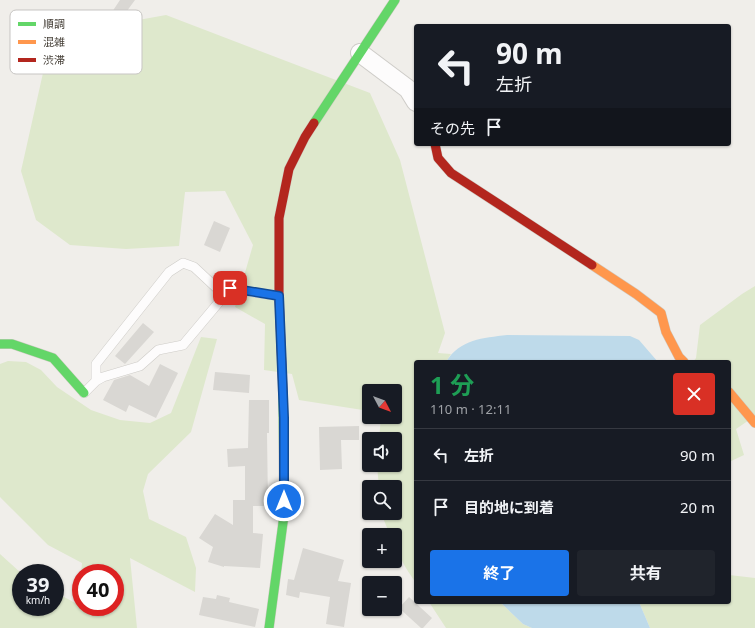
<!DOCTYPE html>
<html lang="ja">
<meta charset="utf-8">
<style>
:root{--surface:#171b24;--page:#20242c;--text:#f1f3f6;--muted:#9ea1a6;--line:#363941;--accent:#1a73e8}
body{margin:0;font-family:"Noto Sans","Noto Sans JP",sans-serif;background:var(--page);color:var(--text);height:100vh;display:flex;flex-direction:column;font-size:15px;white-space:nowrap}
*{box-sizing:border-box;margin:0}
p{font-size:13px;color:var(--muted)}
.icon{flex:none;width:22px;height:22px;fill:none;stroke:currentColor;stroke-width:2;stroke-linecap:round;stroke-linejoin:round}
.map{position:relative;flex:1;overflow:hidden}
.details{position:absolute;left:414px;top:360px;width:317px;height:244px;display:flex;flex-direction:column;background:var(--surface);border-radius:4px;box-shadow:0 1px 3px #0004}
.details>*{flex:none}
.top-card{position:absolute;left:414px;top:24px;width:317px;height:122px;border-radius:4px;box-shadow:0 1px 3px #0004;background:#171b24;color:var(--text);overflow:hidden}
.needle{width:26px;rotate:131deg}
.controls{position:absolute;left:362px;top:384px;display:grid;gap:8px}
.controls a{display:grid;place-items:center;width:40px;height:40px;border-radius:4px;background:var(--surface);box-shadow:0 1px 3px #0004;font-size:20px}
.speed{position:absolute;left:12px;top:564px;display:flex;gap:8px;font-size:20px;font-weight:700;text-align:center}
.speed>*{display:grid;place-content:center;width:52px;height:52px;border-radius:50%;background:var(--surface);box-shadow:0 1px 3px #0004;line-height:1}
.speed small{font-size:10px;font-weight:400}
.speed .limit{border:6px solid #d22;background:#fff;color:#111}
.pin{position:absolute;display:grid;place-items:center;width:34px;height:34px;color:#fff;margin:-17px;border-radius:8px;box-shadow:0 2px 6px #0006}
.me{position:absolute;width:44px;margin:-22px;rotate:0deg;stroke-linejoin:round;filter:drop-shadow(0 0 3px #0008)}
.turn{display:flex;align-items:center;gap:14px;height:84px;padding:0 16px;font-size:18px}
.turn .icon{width:52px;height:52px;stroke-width:2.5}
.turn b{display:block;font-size:28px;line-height:34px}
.then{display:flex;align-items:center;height:38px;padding:0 16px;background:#0003;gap:8px;font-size:15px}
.round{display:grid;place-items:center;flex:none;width:42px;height:42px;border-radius:4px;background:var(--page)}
.overview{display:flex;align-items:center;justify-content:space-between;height:68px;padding:0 16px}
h1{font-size:24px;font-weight:700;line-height:30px;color:#1e9e55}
.action{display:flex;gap:8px;margin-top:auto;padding:8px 16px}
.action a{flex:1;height:46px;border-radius:4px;background:var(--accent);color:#fff;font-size:16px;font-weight:700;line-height:46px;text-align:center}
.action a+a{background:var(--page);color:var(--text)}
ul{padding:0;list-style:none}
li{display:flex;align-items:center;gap:12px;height:52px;padding:0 16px;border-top:1px solid var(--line)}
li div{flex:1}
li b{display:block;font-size:15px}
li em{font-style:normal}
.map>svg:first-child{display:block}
.green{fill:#dee8cc}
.water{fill:#bedaea}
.building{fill:#d9d7d3}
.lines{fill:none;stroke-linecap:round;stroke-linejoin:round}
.lane-casing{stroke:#ceccc8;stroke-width:10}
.street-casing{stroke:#ceccc8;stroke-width:20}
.fast-casing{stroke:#cecac2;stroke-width:10}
.slow-casing{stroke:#cecac2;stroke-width:10}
.jam-casing{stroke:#cecac2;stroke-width:10}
.lane{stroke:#fdfcfc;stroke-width:9}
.street{stroke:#fdfcfc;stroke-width:18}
.fast{stroke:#63d668;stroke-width:9}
.slow{stroke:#ff974d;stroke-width:9}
.jam{stroke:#b3261e;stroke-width:9}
.route-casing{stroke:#114b97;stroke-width:10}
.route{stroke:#1a73e8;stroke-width:7}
.key{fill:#fff;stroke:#c7c5c3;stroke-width:1}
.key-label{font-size:11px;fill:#453f37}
</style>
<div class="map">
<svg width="755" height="628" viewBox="0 0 755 628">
<rect width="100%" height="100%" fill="#f0eeea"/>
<path class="green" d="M166 15 370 93 400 160 445 333 438 353 451 354 446 362H416V583C406 569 395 552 395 535H390L381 513H395V487H379L377 465H395V439H379L381 417H395V391H369V411L299 400 292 374 264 370 265 324 235 307 253 245 225 191 185 192 179 246 126 249 70 245 36 220 21 171 43 73 83 30Z
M755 286V416L736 429 744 455 729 462V362H693L696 358 700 325 742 294Z
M201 337 217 339 191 432 148 474 143 491 149 519 186 537 196 568 195 592 130 558 137 628H0V554L21 573V607H55V592L77 604 81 574V607H115V573H81L82 563 48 545 0 497V364L8 361 26 362 41 370 57 387 91 410 120 420 150 423 171 413Z
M729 575 755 578V628H650L639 602H729Z
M429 602H500L523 624 532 628H446Z"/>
<path class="water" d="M507 335 630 336 639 340 658 362H446C460 339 483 338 507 335Z
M500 602H639L650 628H532L523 624Z"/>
<path class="building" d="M120 0H135L124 15H110Z
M214 221 230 228 220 252 204 245Z
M143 323 154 332 125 364 115 356Z
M160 364 178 373 156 418 129 405 126 412 103 400 114 380 130 375 149 386Z
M215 372 250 375 249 393 213 390Z
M249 400H269V433H267L268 506H253V533L263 534 260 568 224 566V567L208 562 213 547 199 538 215 514 233 525V500H245V466L228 467 227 449 248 448Z
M359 426V440H341L342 469 320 470 319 427Z
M303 548 344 560 338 581 351 583 344 627 326 624 330 597 300 592 299 598 286 595 288 579 294 580Z
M217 595 230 598 229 602 259 609 255 627 199 615 203 597 216 599Z
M409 597 432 618 423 628H421L399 608Z"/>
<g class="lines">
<defs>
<path id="lane" d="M96 381 103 377 140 366 158 350 183 345 230 289 279 296
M84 393 96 381V364L169 272 183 263 194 267 224 295"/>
<path id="street" d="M360 53 408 89 416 102"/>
<path id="fast" d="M314 123 395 0
M0 344H12L53 358 84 393
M269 628 284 515 283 393"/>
<path id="slow" d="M592 265 636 294 661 313 666 332 679 357 684 362
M729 392 755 423"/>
<path id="jam" d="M435 144 438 158 451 173 592 265
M283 393 279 296V218L289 169 305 137 314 123"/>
</defs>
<use href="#lane" class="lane-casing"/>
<use href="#street" class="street-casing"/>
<use href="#fast" class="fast-casing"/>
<use href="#slow" class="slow-casing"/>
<use href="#jam" class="jam-casing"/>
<use href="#lane" class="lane"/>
<use href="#street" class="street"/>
<use href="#fast" class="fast"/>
<use href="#slow" class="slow"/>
<use href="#jam" class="jam"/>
</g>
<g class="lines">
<defs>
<path id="route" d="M230 288 279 296 284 418V501"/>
</defs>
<use href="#route" class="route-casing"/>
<use href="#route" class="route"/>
</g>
<rect x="10" y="10" width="132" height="64" rx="6" class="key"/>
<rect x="18" y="22" width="18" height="4" fill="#63d668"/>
<rect x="18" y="40" width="18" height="4" fill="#ff974d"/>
<rect x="18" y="58" width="18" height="4" fill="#b3261e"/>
<g class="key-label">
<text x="43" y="28">順調</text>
<text x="43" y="46">混雑</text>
<text x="43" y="64">渋滞</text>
</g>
</svg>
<div class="controls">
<a><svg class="needle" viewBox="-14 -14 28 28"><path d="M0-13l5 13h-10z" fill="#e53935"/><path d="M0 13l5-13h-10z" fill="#9ea1a6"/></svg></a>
<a><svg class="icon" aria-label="sound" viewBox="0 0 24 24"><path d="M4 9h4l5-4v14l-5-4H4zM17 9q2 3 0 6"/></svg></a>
<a><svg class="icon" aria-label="search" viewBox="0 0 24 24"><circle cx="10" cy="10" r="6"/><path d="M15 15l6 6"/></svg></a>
<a>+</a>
<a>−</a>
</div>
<div class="speed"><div>39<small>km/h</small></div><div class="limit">40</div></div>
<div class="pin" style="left:230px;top:288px;background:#d93025"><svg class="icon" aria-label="arrive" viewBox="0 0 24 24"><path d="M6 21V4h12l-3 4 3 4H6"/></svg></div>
<svg class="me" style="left:284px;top:501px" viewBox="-20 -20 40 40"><circle r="17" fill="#1a73e8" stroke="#fff" stroke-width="3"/><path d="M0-11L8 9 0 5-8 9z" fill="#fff"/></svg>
<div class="top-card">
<div class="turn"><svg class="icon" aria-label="left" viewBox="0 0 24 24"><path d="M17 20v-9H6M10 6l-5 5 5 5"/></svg><div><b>90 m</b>左折</div></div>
<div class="then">その先<svg class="icon" aria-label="arrive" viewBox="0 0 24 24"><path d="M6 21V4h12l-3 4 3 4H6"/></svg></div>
</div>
<section class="details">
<div class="overview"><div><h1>1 分</h1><p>110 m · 12:11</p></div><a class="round" style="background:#d93025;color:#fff"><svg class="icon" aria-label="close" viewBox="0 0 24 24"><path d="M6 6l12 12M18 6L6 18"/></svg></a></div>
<ul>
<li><svg class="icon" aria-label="left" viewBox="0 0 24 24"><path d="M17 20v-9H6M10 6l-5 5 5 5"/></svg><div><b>左折</b></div><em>90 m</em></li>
<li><svg class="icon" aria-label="arrive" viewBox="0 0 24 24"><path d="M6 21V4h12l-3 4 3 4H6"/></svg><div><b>目的地に到着</b></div><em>20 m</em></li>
</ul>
<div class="action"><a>終了</a><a>共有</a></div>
</section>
</div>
